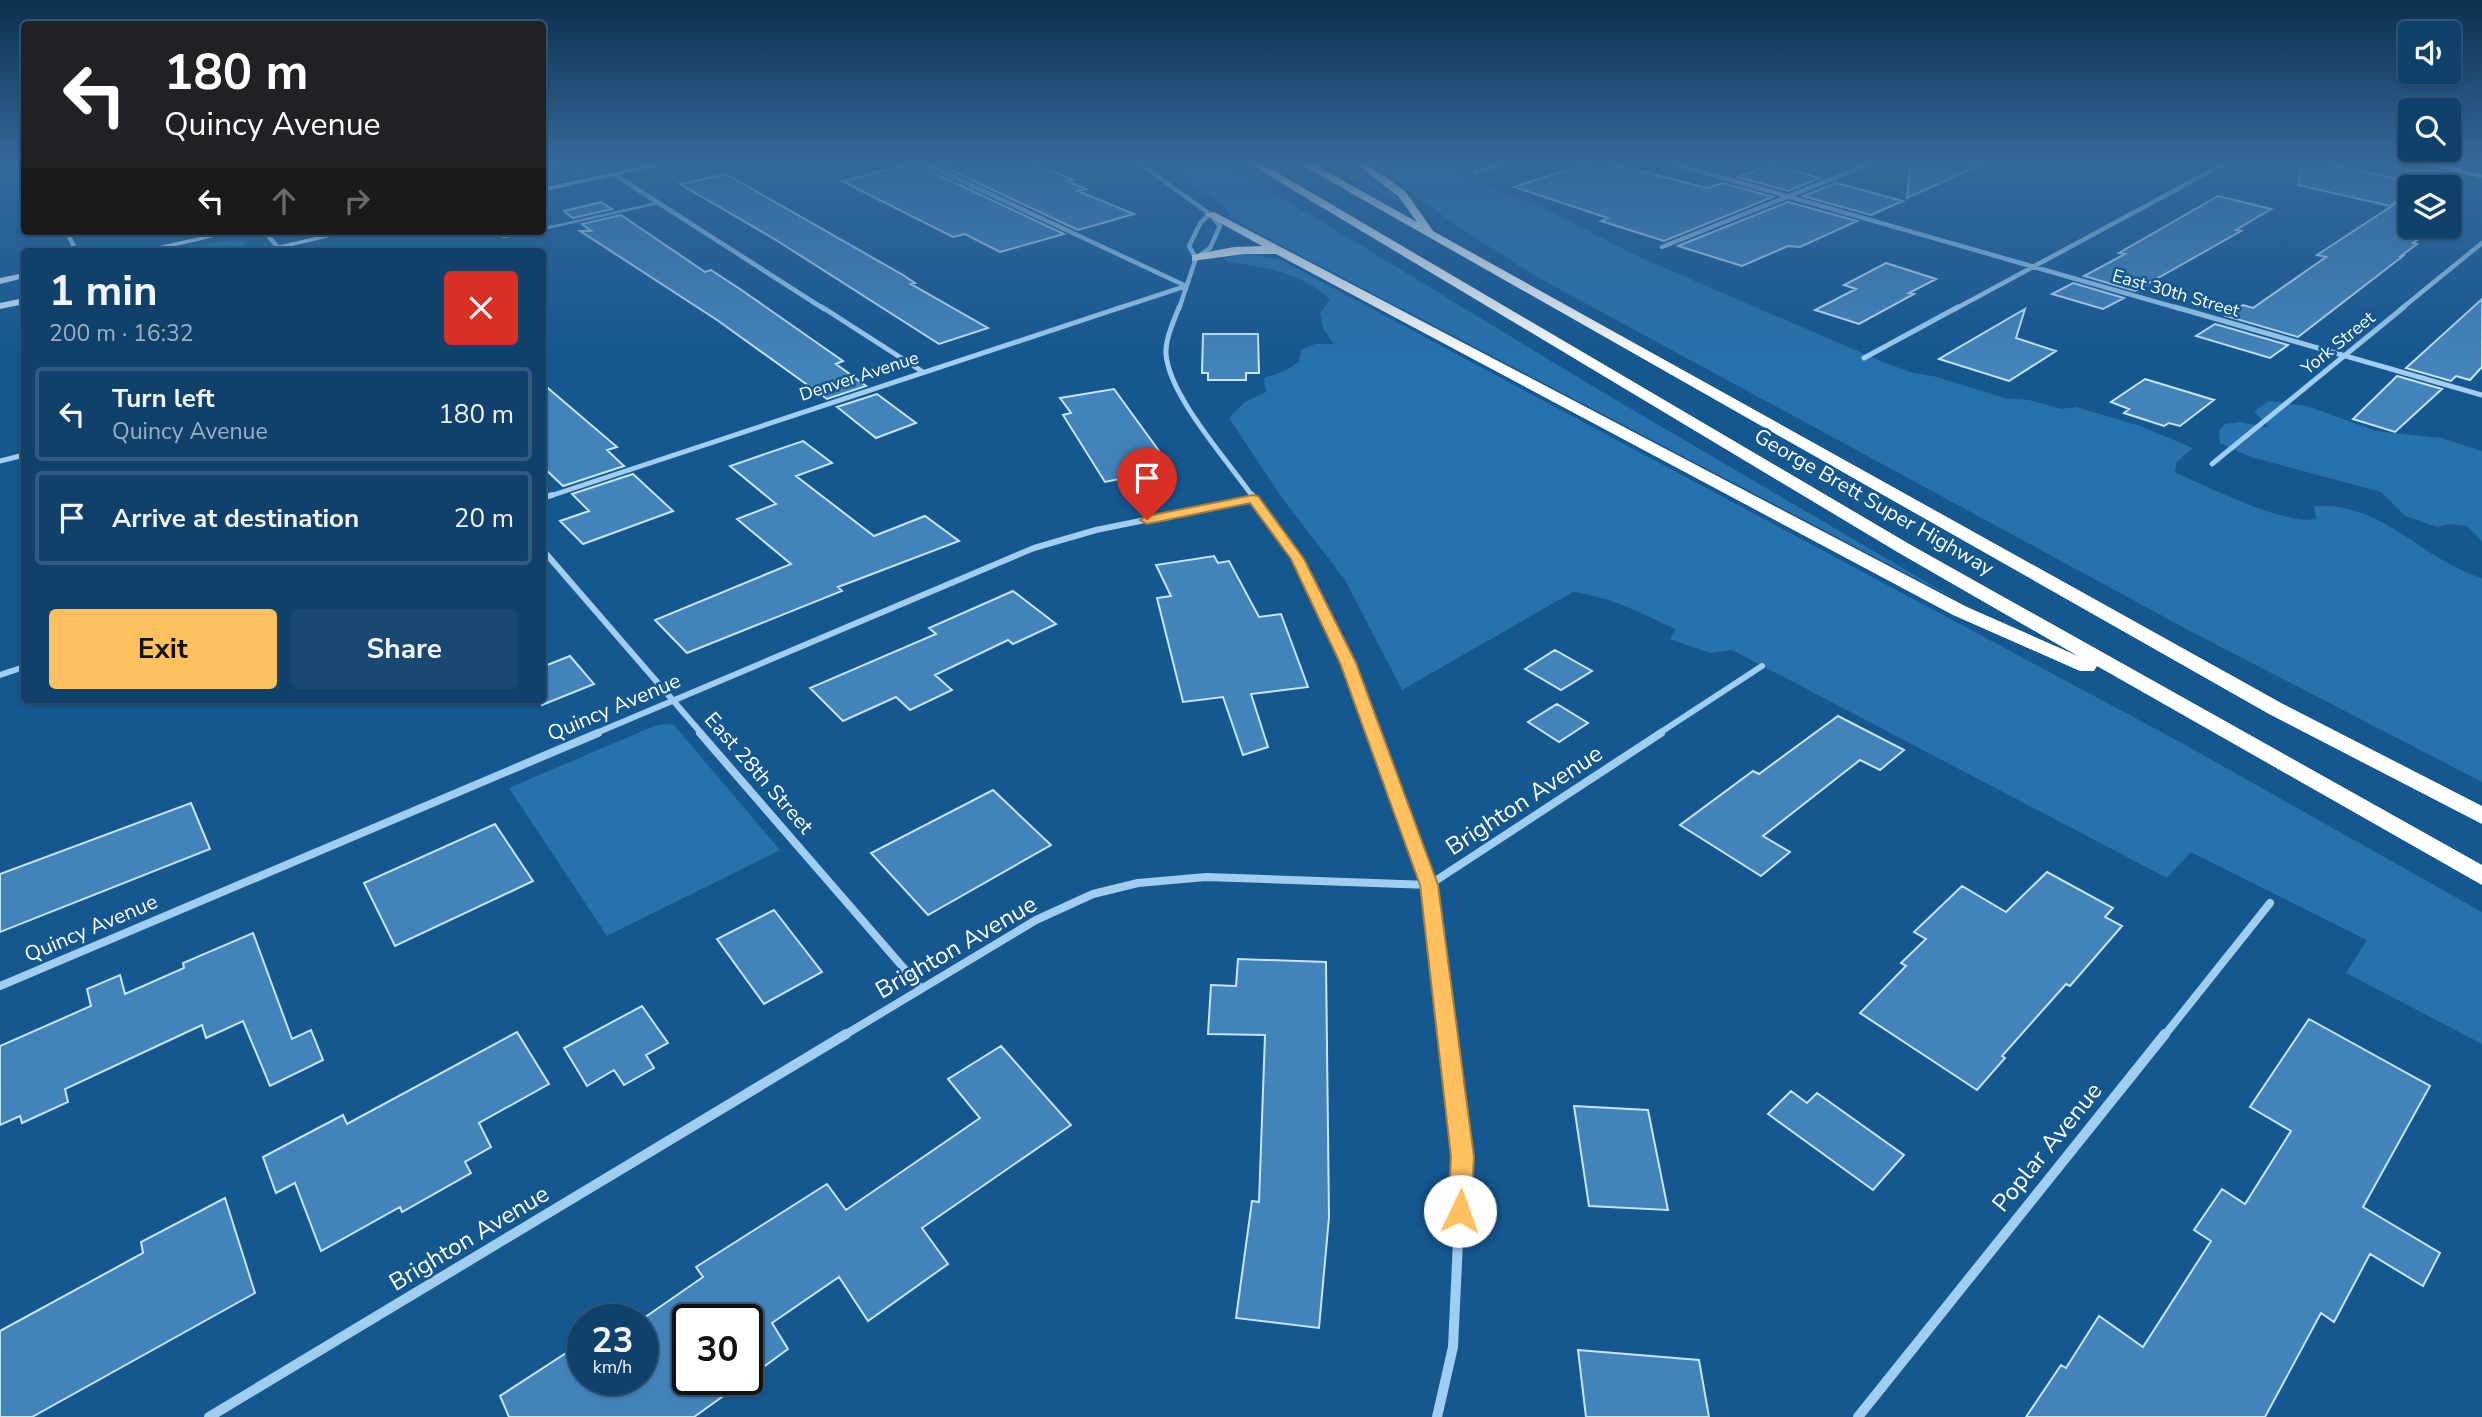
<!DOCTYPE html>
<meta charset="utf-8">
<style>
:root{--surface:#10416b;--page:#194871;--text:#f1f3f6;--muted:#9cafc1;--line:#305a7e;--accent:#ffc160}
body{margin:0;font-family:"Nunito Sans",sans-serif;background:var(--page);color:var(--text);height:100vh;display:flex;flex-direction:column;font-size:26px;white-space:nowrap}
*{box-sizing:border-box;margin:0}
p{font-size:23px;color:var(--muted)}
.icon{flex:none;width:38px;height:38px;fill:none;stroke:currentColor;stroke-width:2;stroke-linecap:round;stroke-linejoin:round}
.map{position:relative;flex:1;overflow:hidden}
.details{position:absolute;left:21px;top:248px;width:525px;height:455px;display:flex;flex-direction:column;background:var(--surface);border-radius:7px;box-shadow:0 2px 5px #0004,0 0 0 2px var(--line)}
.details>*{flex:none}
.banner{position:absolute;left:21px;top:21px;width:525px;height:214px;border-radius:7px;box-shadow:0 2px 5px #0004,0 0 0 2px var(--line);background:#202124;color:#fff;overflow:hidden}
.tools{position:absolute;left:2398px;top:21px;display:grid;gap:14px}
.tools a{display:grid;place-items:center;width:63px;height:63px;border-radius:7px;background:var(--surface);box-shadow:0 2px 5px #0004,0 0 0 2px var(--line);font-size:35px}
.speed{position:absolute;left:567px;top:1304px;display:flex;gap:14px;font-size:35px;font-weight:700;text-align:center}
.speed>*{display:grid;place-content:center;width:91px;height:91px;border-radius:50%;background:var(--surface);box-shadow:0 2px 5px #0004,0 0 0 2px var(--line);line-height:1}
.speed small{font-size:18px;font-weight:400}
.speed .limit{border:4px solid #111;border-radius:10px;background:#fff;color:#111}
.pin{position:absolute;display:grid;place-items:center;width:60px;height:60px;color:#fff;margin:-72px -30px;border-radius:50% 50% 50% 0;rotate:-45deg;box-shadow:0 0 7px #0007}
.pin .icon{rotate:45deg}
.me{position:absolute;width:77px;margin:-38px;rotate:3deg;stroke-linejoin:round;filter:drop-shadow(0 0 5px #0008)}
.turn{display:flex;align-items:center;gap:24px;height:147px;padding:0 28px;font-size:32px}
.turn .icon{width:91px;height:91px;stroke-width:2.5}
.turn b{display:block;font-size:49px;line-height:60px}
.lanes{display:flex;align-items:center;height:66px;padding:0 28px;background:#0003;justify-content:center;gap:35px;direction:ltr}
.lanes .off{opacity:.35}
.round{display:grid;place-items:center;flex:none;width:74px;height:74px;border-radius:7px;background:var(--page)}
.headline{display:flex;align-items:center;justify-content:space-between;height:119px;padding:0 28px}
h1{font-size:42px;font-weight:700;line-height:52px}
.cta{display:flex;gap:14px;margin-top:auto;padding:14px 28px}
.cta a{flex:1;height:80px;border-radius:7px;background:var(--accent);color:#111;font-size:28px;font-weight:700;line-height:80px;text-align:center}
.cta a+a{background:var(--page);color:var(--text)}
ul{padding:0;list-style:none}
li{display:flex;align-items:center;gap:21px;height:94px;margin:0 14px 10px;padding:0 14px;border:4px solid var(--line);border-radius:7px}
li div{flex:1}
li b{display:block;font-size:26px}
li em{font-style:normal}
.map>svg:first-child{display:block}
.green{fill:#2771ad}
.building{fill:#4283b9;stroke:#c7e4fb;stroke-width:2}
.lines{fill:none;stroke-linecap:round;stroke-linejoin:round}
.service{stroke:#a1cdf0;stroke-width:2.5}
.minor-far4{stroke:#a1cdf0;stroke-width:4.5}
.minor-far3{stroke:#a1cdf0;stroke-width:5}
.minor-far2{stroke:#a1cdf0;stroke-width:6}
.minor-far1{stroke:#a1cdf0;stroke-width:8}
.minor{stroke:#a1cdf0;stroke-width:10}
.secondary{fill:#cfe7fb;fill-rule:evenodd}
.motorway{fill:#fff;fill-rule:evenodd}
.route{fill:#ffc160;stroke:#a67d3e;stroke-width:2}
.labels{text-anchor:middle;stroke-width:5;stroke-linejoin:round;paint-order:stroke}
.far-street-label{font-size:18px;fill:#fff;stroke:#15578f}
.street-label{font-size:21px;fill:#fff;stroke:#15578f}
.near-street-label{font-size:24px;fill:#fff;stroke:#15578f}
</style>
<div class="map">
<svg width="2482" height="1417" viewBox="0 0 2482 1417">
<rect width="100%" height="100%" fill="#15578f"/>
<path class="green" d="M608 160H662L543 185V174Z
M1154 160H1220L1594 387 1957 600 1252 230 1230 216 1224 206Z
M1322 160H1342L1397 198 1395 201Z
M1365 160H1469L1482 165 1458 173 1543 208 1639 257 1883 362 1913 373 1933 376 2005 398 2029 400 2061 409 2076 407 2140 426 2193 448 2177 462 2175 472C2205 486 2287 526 2316 519L2314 506C2384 502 2420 559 2482 578V782L2192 632 1537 277 1468 233Z
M231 240 243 241 244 245 227 252H166Z
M1245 253 1281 260 2180 742 2482 912V1044L2346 973 2367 940 2191 852 2167 878 1732 650 1711 653 1670 639 1675 629C1641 613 1611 597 1573 592L1402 690 1345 580 1282 498 1229 418 1245 402 1266 392 1264 378 1284 371 1299 362 1301 350 1315 344H1334L1324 330 1320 314 1330 299C1296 270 1265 268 1222 260Z
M2269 401 2307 406 2376 431 2441 438 2482 451V541L2467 526 2449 524 2437 527 2405 516 2381 492 2251 457 2220 443 2219 431 2224 424 2241 422 2269 428 2254 411Z
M665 724 674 725 780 850 607 936 509 788 654 726Z"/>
<path class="building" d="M929 160H1026L1073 180 1068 181 1086 189 1078 191 1134 214 1078 230Z
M1597 160 1707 188 1723 183 1773 197 1664 241 1601 221 1608 218 1514 187Z
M1911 160H1992L1907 198Z
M2303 160H2311L2422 184 2410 187V192L2390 206 2298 185Z
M913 163 915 164 1064 234 1000 252 965 234 953 237 842 181Z
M1770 165 1820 178 1788 191 1738 177Z
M726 174 903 275 915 283 911 284 988 328 939 344 776 240 680 184Z
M1836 183 1903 201 1871 215 1803 196Z
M2218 196 2271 209 2236 230 2241 231 2135 291 2084 276 2125 254 2119 253Z
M2401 200 2410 201V226H2438L2413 243 2417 244 2401 256H2403L2298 337 2226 316 2243 305 2253 308 2326 257 2317 255Z
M601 202 612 209 573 218 564 211Z
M1788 202 1857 221 1800 247 1788 246 1742 266 1678 246Z
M621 215 705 272 711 270 740 289 843 361 836 364 866 386 827 399 717 320 580 231H591L582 224Z
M1886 263 1936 279 1909 293 1914 294 1859 324 1815 310 1856 289 1844 285Z
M2073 283 2124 298 2103 309 2052 294Z
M2482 299V367L2470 380 2456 376 2451 381 2406 368Z
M2025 309 2016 338 2056 351 2009 381 1939 359Z
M2215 324 2288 345 2270 358 2196 336Z
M1203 334H1258L1259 373H1246V380H1208V373H1202Z
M2397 376 2442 389 2395 432 2353 419Z
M2145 379 2214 400 2180 426 2169 423 2164 426 2124 413 2129 409 2111 402Z
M542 383 617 447 607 450 624 466 563 486 542 466Z
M1114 389 1159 451 1155 452 1169 469 1105 482 1063 415 1071 413 1060 398Z
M877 394 916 423 876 438 837 407Z
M803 441 832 463 796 476 874 536 925 516 959 541 838 587 842 591 687 653 655 620 791 564 737 519 776 504 730 466Z
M633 474 673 511 583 544 560 521 589 511 572 494Z
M1214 556 1218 563 1229 561 1259 617 1281 614 1308 687 1251 694 1268 747 1243 755 1223 697 1183 702 1157 598 1171 596 1156 565Z
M1013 591 1056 624 1013 644 1008 640 935 675 952 690 910 710 896 697 843 721 810 688 936 634 929 628Z
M1555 650 1592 671 1561 690 1525 669Z
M570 656 594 684 542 705V667Z
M1557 704 1588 723 1559 742 1528 722Z
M1838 716 1904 750 1880 770 1860 760 1763 836 1790 852 1761 876 1680 825 1753 771 1759 774Z
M993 790 1051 845 928 915 871 853Z
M191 803 210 849 0 932V874Z
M495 824 533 881 395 946 364 883Z
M2047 872 2113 908 2105 917 2122 926 2070 986 2066 984 2002 1056 2005 1058 1977 1090 1860 1013 1906 966 1901 963 1926 939 1914 932 1962 886 2006 912Z
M774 910 822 972 764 1004 717 939Z
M253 933 292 1039 311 1030 323 1060 270 1086 243 1021 206 1038 202 1025 65 1089 68 1102 22 1123 20 1116 0 1125V1046L91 1006 87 989 120 975 125 994 184 968 183 963Z
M1238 959 1326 962 1329 1217 1319 1328 1236 1318 1252 1201 1259 1202 1265 1035 1208 1034 1211 985 1236 986Z
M642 1006 668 1043 646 1055 654 1068 624 1085 614 1070 587 1086 564 1048Z
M2309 1019 2430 1086 2363 1207 2440 1253 2423 1286 2370 1254 2334 1322 2321 1313 2265 1417H2026L2061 1365 2066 1368 2099 1316 2143 1347 2211 1241 2194 1230 2222 1189 2245 1204 2291 1131 2250 1107Z
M517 1032 549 1084 479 1123 491 1147 465 1162 471 1173 402 1212 400 1207 321 1251 295 1183 276 1193 263 1157 343 1115 347 1124Z
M1001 1046 1071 1125 922 1228 948 1264 868 1321 839 1277 772 1323 788 1349 747 1379V1320H688V1379H747L694 1417H509L500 1396 583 1342V1379H642L641 1320 703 1277 696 1267 827 1184 846 1210 980 1118 948 1079Z
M1791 1091 1807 1103 1817 1093 1904 1155 1873 1190 1768 1114Z
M1574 1106 1648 1110 1668 1210 1589 1206Z
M225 1198 255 1293 32 1417H0V1331L143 1253 141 1242Z
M1578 1350 1699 1360 1709 1417H1586Z"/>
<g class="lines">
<path class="service" d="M542 229 658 203
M487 231 504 237 535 231"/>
<path class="minor-far4" d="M917 160 1186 286
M1134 160 1210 214 1220 226 1210 248 1196 258 1179 309
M1661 160 2181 309
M2454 170 2472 160
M1475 172 1513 160
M615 175 824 309
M66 231 77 252
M264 231 282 252
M1662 247 1879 160
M1196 258 1189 246 1201 222 1210 214
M1116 309 1186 286
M1955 309 2231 160
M2401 309 2482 243"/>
<path class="minor-far3" d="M822 307 923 372
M1179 307C1174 321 1165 339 1166 354 1169 396 1228 461 1253 497
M2175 307 2482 395
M1864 358 1958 307
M0 461 24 455
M2212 464 2404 307
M547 497 1122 307"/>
<path class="minor-far2" d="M1252 495 1298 559 1348 663 1374 734
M542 498 552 495
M542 549 702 734
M0 675 24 667
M594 734 1034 548 1096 530 1253 498
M1658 734 1762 666"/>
<path class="minor-far1" d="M700 733 921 988
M1373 733 1429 885 1447 1036
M0 986 598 733
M843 1036 1036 920 1093 894 1138 883 1206 877 1429 885 1661 733
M2164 1036 2270 903"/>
<path class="minor" d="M209 1417 846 1034
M1437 1417 1453 1347 1462 1157 1447 1034
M1858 1417 2165 1034"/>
<path class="secondary" d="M569 160H582L542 170V166Z
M671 160H684L542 192V188Z
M2403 160H2417L2482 174V178Z
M226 231H241L149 252H133Z
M341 231H356L266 252H251Z
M24 273V278L0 284V278Z
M24 298V304L0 309V303Z"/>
<path class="motorway" d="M1243 160H1256L1911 545 2482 865V885L2097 666 2094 671H2080L1953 615 1276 254H1244L1192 261V255L1234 247 1262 246 1204 214 1214 212 1967 607 2078 656 1899 553Z
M1293 160H1306L1417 222 1398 196 1350 160H1362L1406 192 1433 231 2283 704 2482 806V824L2269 714Z"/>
</g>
<linearGradient id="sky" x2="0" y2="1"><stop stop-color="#0c304f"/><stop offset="0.45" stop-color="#35699b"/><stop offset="1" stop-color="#35699b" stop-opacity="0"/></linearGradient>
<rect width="2482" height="359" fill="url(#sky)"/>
<path class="route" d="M1253 495 1258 496 1304 559 1356 663 1438 885 1474 1157 1471 1211 1468 1219 1460 1222 1452 1219 1448 1211 1451 1157 1420 885 1340 663 1291 559 1250 503 1147 524 1140 520 1147 516Z"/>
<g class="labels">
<g class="far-street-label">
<text transform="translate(2176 293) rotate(16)" y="6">East 30th Street</text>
<text transform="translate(2338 343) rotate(-39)" y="6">York Street</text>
<text transform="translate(859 376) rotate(-18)" y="6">Denver Avenue</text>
</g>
<g class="street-label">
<text transform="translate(1874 502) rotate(30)" y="7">George Brett Super Highway</text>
<text transform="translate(614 707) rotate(-23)" y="7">Quincy Avenue</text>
<text transform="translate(759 773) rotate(49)" y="7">East 28th Street</text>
<text transform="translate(91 928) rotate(-23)" y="7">Quincy Avenue</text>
</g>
<g class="near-street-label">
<text transform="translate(1524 800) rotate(-33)" y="8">Brighton Avenue</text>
<text transform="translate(956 947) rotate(-30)" y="8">Brighton Avenue</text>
<text transform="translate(2047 1147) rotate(-51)" y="8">Poplar Avenue</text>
<text transform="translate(469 1238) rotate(-31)" y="8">Brighton Avenue</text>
</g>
</g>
</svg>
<div class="tools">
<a><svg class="icon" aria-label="sound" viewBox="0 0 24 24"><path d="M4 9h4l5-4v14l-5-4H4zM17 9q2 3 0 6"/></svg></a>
<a><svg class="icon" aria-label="search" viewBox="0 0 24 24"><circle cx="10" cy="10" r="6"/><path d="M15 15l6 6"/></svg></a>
<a><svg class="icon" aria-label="layers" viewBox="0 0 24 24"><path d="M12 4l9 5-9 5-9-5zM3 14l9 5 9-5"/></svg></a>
</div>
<div class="speed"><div>23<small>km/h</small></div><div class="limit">30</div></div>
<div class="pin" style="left:1147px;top:520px;background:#d93025"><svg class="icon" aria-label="arrive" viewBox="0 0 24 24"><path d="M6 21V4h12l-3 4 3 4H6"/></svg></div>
<svg class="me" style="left:1460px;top:1211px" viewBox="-20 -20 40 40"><circle r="19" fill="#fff"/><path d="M0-13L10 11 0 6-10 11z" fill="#ffc160"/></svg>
<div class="banner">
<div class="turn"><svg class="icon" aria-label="left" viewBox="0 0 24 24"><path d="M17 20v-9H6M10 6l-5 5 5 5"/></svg><div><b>180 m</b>Quincy Avenue</div></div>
<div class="lanes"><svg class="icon" aria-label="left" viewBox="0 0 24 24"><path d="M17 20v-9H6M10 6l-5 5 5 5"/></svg><svg class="icon off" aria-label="ahead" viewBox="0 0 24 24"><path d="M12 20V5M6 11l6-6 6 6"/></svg><svg class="icon off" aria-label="right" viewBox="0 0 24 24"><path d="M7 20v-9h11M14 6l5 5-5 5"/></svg></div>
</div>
<section class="details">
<div class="headline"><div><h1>1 min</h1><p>200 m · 16:32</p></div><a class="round" style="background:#d93025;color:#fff"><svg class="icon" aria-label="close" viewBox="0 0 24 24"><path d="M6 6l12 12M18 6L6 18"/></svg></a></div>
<ul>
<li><svg class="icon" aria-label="left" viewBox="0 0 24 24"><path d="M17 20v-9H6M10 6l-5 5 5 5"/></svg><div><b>Turn left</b><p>Quincy Avenue</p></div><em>180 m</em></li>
<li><svg class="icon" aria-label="arrive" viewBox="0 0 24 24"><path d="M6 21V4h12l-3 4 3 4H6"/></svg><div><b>Arrive at destination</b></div><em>20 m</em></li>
</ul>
<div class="cta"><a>Exit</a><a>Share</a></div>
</section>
</div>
